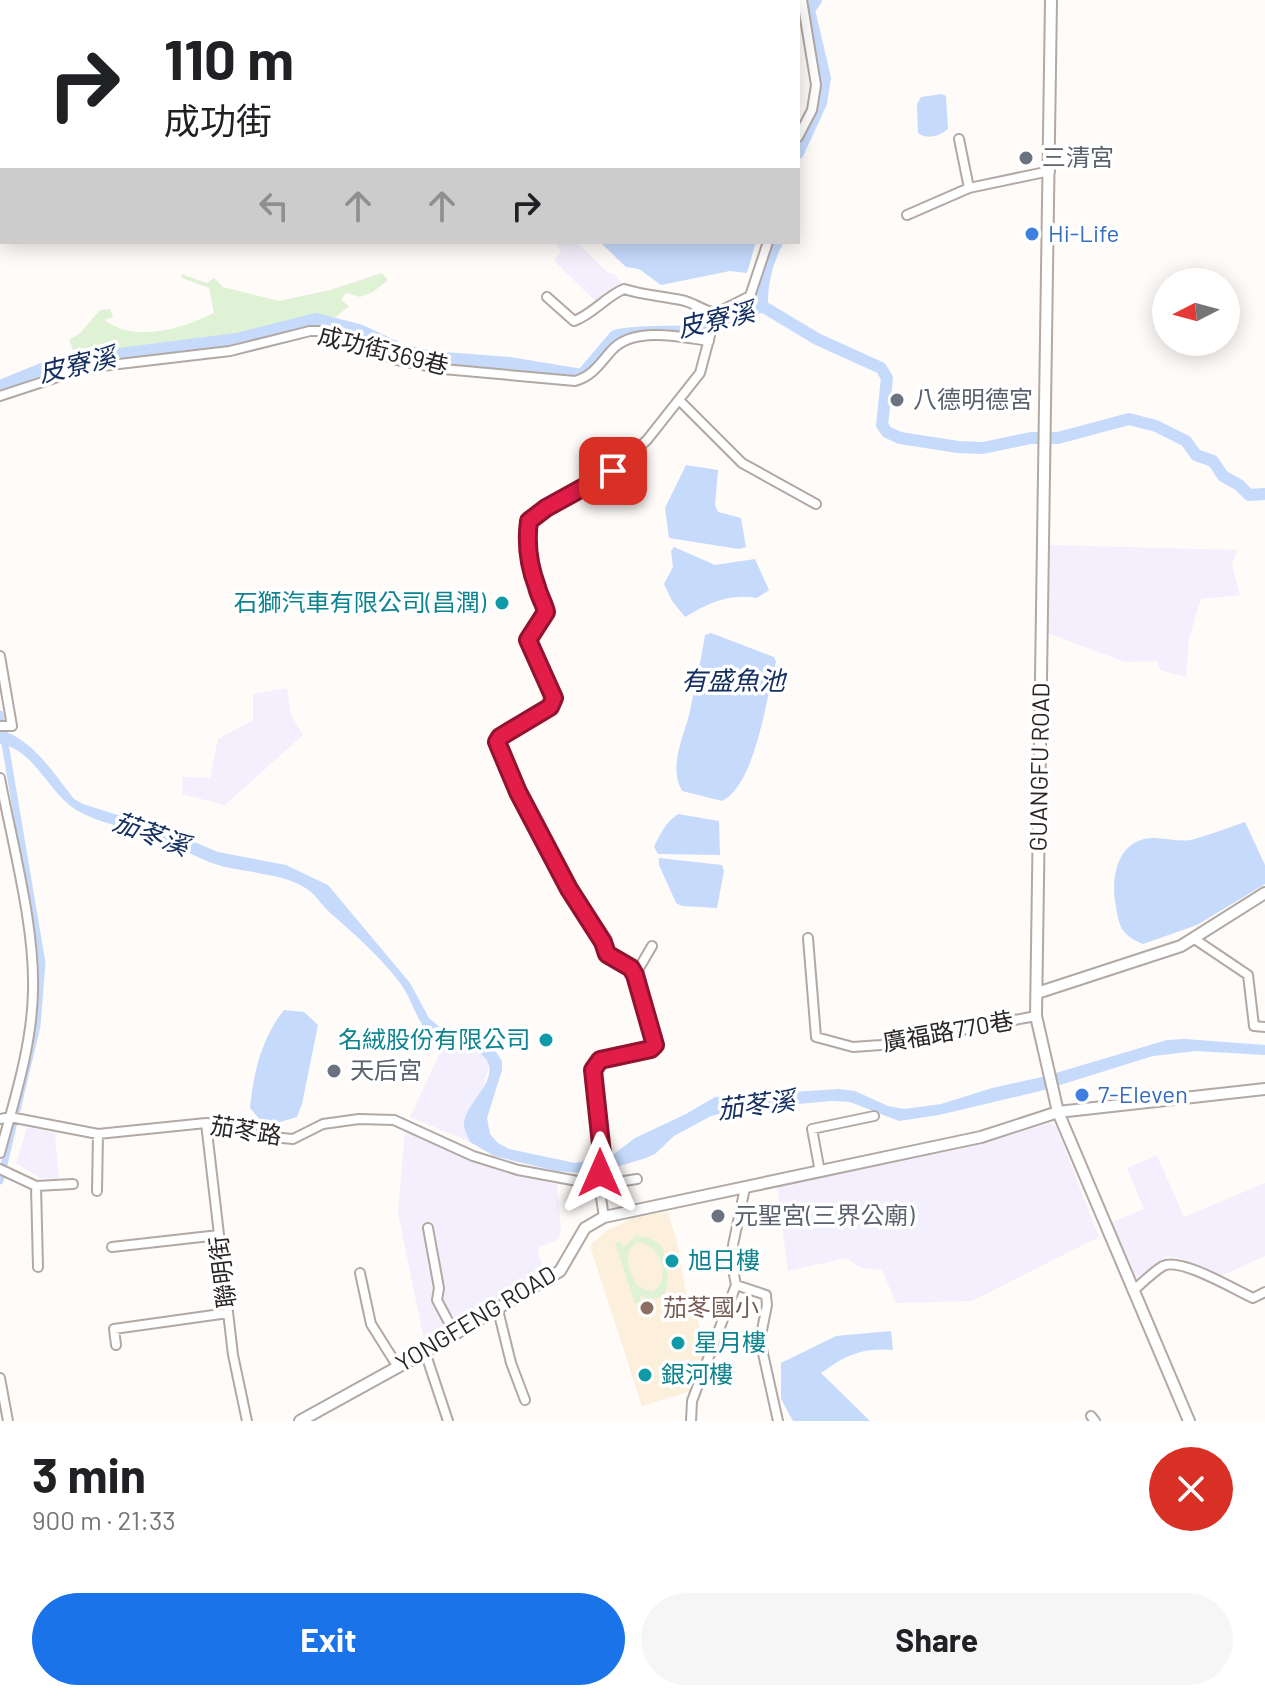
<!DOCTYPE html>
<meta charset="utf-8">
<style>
:root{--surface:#fff;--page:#f6f6f6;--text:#202124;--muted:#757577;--accent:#1a73e8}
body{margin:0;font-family:Barlow,"Noto Sans TC",sans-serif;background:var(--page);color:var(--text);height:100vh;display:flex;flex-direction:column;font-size:30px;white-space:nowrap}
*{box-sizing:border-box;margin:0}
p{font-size:26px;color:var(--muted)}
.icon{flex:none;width:44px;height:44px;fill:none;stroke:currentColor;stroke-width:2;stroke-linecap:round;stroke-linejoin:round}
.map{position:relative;height:1421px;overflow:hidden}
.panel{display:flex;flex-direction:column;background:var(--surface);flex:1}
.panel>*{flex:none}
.hud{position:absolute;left:0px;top:0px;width:800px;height:244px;box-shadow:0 4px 20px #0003;background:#fff;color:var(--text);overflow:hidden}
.needle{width:52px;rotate:264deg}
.controls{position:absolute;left:1152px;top:268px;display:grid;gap:16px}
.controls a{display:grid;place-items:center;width:88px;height:88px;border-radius:50%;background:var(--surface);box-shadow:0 4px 20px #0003;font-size:40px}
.pin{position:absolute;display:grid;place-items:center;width:68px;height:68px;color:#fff;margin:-34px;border-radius:16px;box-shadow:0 4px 12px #0006}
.me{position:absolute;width:88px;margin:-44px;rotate:0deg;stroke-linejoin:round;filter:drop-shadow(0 0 6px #0008)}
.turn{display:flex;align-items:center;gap:28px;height:168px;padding:0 32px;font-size:36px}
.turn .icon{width:104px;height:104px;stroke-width:2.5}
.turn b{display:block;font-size:56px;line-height:68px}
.lanes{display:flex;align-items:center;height:76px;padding:0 32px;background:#0003;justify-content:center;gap:40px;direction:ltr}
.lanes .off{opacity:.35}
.round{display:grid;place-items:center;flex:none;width:84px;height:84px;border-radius:42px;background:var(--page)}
.overview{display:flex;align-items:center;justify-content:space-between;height:136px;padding:0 32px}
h1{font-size:48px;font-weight:700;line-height:60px}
.action{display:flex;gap:16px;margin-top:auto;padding:16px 32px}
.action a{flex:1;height:92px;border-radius:48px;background:var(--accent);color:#fff;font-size:32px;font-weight:700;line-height:92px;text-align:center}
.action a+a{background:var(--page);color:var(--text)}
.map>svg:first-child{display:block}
.industrial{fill:#f3effc}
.education{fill:#fcf0dc}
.green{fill:#dff2d5;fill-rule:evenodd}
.water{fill:#c6dafc}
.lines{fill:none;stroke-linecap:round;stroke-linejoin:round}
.canal{stroke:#c6dafc;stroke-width:7}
.river{stroke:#c6dafc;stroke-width:12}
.minor-casing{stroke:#b2a8a4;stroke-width:12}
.tertiary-casing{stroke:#b2a8a4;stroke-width:14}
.minor{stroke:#fff;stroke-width:8}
.tertiary{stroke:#fff;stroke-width:10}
.route-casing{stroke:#92132f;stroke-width:20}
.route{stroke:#e11d48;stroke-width:14}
.worship-dot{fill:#6b7280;stroke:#fff;stroke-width:3}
.shop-dot{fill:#3f7fe0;stroke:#fff;stroke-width:3}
.culture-dot{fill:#0f9aa8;stroke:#fff;stroke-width:3}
.education-dot{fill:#8d6e63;stroke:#fff;stroke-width:3}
.labels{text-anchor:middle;stroke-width:7;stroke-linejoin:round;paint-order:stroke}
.worship-label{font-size:24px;fill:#5b616d;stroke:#fff;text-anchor:start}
.shop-label{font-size:24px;fill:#366cbe;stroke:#fff;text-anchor:start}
.street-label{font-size:24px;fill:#292524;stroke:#fff}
.culture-label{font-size:24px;fill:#0d838f;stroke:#fff;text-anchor:start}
.education-label{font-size:24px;fill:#785e54;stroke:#fff;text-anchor:start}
.water-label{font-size:26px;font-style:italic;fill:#152f61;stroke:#fff}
</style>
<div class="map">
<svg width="1265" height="1421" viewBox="0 0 1265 1421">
<rect width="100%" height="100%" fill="#fffbf9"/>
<path class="industrial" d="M554 242H577L608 273 614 274 622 284 595 301 554 261 561 251Z
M1050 545 1237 550 1232 565 1240 595 1201 599 1189 638 1186 677 1160 670 1157 661 1125 662 1047 633Z
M287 688 291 715 303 735 225 805 182 794 183 777 210 778 218 739 253 720V694Z
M445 1042 476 1050 484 1056 489 1064 483 1088 466 1114 464 1125 470 1142 410 1117Z
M1050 1123 1056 1126 1099 1237 972 1301 896 1303 882 1270 861 1268 847 1258 788 1271 777 1187 964 1148Z
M27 1127 55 1133 59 1179 40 1178 16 1163Z
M409 1130 510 1171 557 1184 561 1228 559 1239 539 1247 538 1252 545 1272 428 1341 424 1340 398 1213 405 1131Z
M1157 1155 1184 1217 1265 1183V1256L1218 1277 1179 1258 1166 1256 1135 1283 1110 1223 1144 1209 1127 1168Z"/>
<path class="education" d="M668 1212 678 1246 687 1299 682 1302 686 1315 695 1314 708 1349 694 1390 642 1406 590 1246 606 1231 635 1217Z"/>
<path class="green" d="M382 273 388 280 373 292 360 297 346 293 341 300 349 306 336 317 314 316 235 337 128 351 114 352V344L73 350 69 340 80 333 100 310 110 309 113 317 105 320C135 344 183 328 214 313L209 288 182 278 181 274 207 283 214 278 223 287 279 301 330 290Z
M636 1236 648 1237 662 1246C667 1266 679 1309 640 1296L641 1302 635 1304 615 1243 621 1241 623 1247ZM637 1242C660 1243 673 1279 652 1292L637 1286C630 1270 620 1255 637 1242Z"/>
<path class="water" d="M942 94 946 96 948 129C940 136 927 140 918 133L917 104 921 97Z
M600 242H756L747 273 730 271 661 285 639 269 626 267Z
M686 465 718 470 715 505 718 512 741 518 746 547 739 549 669 538 665 508Z
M674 547 715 565 755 559 769 590 757 598C730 593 708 603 685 617L672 601 664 584 673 567 671 551Z
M711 633 774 657 776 662C766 698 756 784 722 801L682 791C668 766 684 737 690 711 695 686 701 660 705 635Z
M0 730C33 739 54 774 74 799L83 804 168 831 218 852 286 865 328 885 410 983 429 1018 443 1030 478 1039 496 1052 502 1061V1070L487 1118 490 1134 498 1143 509 1149 575 1163 610 1157 635 1138 686 1114 715 1097 839 1089 855 1091 888 1106 904 1109 941 1104 992 1088 1042 1077 1167 1040 1185 1039 1265 1045V1055L1196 1051 1153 1056 1044 1090 939 1115 899 1121 850 1102 832 1101 739 1109 711 1116 674 1136 655 1154 646 1158 594 1174 556 1171 494 1156 470 1142C468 1137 464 1130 464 1125 463 1104 501 1081 486 1059 474 1041 442 1048 427 1031 415 1017 411 997 400 983 379 955 353 933 327 910 321 904 317 897 311 892 289 873 245 873 218 865 196 858 178 846 157 838 131 828 100 824 76 810 48 792 34 749 0 744Z
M678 814 719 821 720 855 658 854 654 847C660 834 666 822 678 814Z
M1245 822 1265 865V884L1197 925 1143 944C1119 934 1119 925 1115 901 1111 872 1120 838 1154 838 1166 838 1179 842 1191 840 1209 835 1227 828 1245 822Z
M659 858 722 865 724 871 717 908 682 906 676 903 659 865Z
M284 1010 304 1012 318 1025 302 1104 297 1117 280 1122H262L250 1108C253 1074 262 1037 284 1010Z
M891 1331 893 1350C862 1347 846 1355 821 1373L870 1421H793L781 1399V1363L836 1336Z"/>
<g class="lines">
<path class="canal" d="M0 714 42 963 37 1026 0 1181"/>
<path class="river" d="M798 153 821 103 825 78 809 10 816 0
M762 306 817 339 881 368 887 378 882 425 887 432 900 438 958 447 983 448 1031 438H1058L1129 419 1156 426 1186 441 1196 455 1213 461 1223 476 1239 485 1249 495 1265 494
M762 306C761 284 767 262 777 242
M0 386 49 366 80 359 237 339 316 319 359 330 402 350 432 357 509 363 582 375 615 336C640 330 666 333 691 331 716 328 739 317 762 306"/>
<defs>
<path id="minor" d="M487 1 495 0
M798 137 812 110 816 85 802 0
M959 139 969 188
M907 215 969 188 1050 171
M547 297 574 321C593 314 605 297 624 289 643 295 661 296 681 300 693 302 703 311 716 313
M0 396 85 368 230 351 310 331H320L397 360 443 369 575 381C593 376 600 363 612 350 634 326 681 337 709 341
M679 400 742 463 816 504
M0 656 12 726H0
M0 778C12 842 35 926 33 991 32 1046 14 1101 0 1153
M808 938 816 1037 853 1047 881 1045 1036 1016
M1193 938 1248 975 1254 1026 1265 1027
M635 975 652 946
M0 1119 10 1117 98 1134 206 1123 226 1125 261 1136 293 1139 323 1124 359 1119 394 1120 473 1156 518 1170 599 1185 637 1179
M206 1123 233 1355 247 1421
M0 1169 36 1186 38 1267
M820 1172 812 1129 874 1116
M36 1186 73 1184
M97 1191 98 1134
M604 1217 599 1185 602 1154 593 1070 600 1060 651 1049 655 1045 635 975 631 968 607 954 603 942 569 889 518 792 497 742 500 737 550 707 554 698 528 640 543 621 546 612C540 584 513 541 535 514L613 471 647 440 700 373 716 313 750 296 768 242
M428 1228 439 1288 437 1300 455 1334
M112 1247 219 1235
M360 1273 371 1324 398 1367
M736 1285 766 1295 767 1305 760 1340 778 1421
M1133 1291C1142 1283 1153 1272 1163 1266 1181 1257 1235 1290 1253 1298L1265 1292
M498 1310 511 1363 525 1400
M116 1345 114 1329 228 1313
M425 1352 448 1421
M0 1378 8 1421
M1091 1416 1095 1421
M691 1421 692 1401 736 1285 732 1264 733 1245 745 1188"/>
<path id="tertiary" d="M1051 0 1036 1016 1058 1112 1189 1421
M48 2 51 0
M0 36 2 34
M1037 993 1181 946 1265 893
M300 1421 425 1352 560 1271 585 1228 604 1217 981 1137 1058 1112 1265 1089"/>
</defs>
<use href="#minor" class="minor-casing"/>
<use href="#tertiary" class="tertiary-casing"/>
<use href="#minor" class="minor"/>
<use href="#tertiary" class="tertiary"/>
</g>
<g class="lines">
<defs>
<path id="route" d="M600 1173 602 1154 593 1070 600 1060 651 1049 655 1045 635 975 631 968 607 954 603 942 569 889 518 792 497 742 500 737 550 707 554 698 528 640 546 612C544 603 539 596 537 587 529 566 526 543 529 521L546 508 613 471"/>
</defs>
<use href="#route" class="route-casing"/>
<use href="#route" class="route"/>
</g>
<g class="worship-dot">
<circle cx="1026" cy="158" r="8"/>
<circle cx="897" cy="400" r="8"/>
<circle cx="334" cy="1071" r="8"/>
<circle cx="718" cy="1216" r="8"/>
</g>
<g class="shop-dot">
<circle cx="1032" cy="234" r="8"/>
<circle cx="1082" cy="1095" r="8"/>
</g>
<g class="culture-dot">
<circle cx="502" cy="603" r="8"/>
<circle cx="546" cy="1040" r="8"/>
<circle cx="672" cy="1261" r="8"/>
<circle cx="678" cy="1343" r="8"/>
<circle cx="645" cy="1375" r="8"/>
</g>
<circle class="education-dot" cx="647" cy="1308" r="8"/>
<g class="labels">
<g class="worship-label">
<text x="1042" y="166">三清宮</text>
<text x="913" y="408">八德明德宮</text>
<text x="350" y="1079">天后宮</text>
<text x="734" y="1224">元聖宮(三界公廟)</text>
</g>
<g class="shop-label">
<text x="1048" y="242">Hi-Life</text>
<text x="1098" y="1103">7-Eleven</text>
</g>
<g class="street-label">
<text transform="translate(383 351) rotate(14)" y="8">成功街369巷</text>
<text transform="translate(1040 767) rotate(-89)" y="8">GUANGFU ROAD</text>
<text transform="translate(948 1032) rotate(-10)" y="8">廣福路770巷</text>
<text transform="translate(246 1131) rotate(9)" y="8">茄苳路</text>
<text transform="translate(223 1272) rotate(-97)" y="8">聯明街</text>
<text transform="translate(476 1319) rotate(-31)" y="8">YONGFENG ROAD</text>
</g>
<g class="culture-label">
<text x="486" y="611" text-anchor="end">石獅汽車有限公司(昌潤)</text>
<text x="530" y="1048" text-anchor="end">名絨股份有限公司</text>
<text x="688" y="1269">旭日樓</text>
<text x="694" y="1351">星月樓</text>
<text x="661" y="1383">銀河樓</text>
</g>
<g class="education-label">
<text x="663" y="1316">茄苳國小</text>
</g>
<g class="water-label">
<text transform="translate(716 320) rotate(-13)" y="9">皮寮溪</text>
<text transform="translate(77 365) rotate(-13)" y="9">皮寮溪</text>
<text x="733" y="690">有盛魚池</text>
<text transform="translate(151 834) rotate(20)" y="9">茄苳溪</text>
<text transform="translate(756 1105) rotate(-7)" y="9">茄苳溪</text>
</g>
</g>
</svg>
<div class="controls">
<a><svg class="needle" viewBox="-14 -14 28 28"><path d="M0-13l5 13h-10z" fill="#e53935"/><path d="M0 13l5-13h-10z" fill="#757577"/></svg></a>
</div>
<div class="pin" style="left:613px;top:471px;background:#d93025"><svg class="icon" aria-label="arrive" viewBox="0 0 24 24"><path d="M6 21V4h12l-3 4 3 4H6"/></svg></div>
<svg class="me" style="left:600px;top:1173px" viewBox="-20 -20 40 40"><path d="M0-17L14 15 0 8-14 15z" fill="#e11d48" stroke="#fff" stroke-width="4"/></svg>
<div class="hud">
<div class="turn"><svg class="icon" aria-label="right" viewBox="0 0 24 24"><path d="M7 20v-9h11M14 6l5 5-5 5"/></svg><div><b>110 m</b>成功街</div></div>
<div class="lanes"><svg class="icon off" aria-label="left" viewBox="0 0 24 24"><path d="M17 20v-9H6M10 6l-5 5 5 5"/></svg><svg class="icon off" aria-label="ahead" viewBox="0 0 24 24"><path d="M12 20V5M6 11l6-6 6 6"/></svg><svg class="icon off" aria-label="ahead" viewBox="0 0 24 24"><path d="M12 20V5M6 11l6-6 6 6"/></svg><svg class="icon" aria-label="right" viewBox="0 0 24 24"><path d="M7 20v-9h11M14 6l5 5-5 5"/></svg></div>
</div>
</div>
<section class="panel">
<div class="overview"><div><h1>3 min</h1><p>900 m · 21:33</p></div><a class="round" style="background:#d93025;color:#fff"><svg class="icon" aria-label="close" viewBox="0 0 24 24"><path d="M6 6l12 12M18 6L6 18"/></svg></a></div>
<div class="action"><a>Exit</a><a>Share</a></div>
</section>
